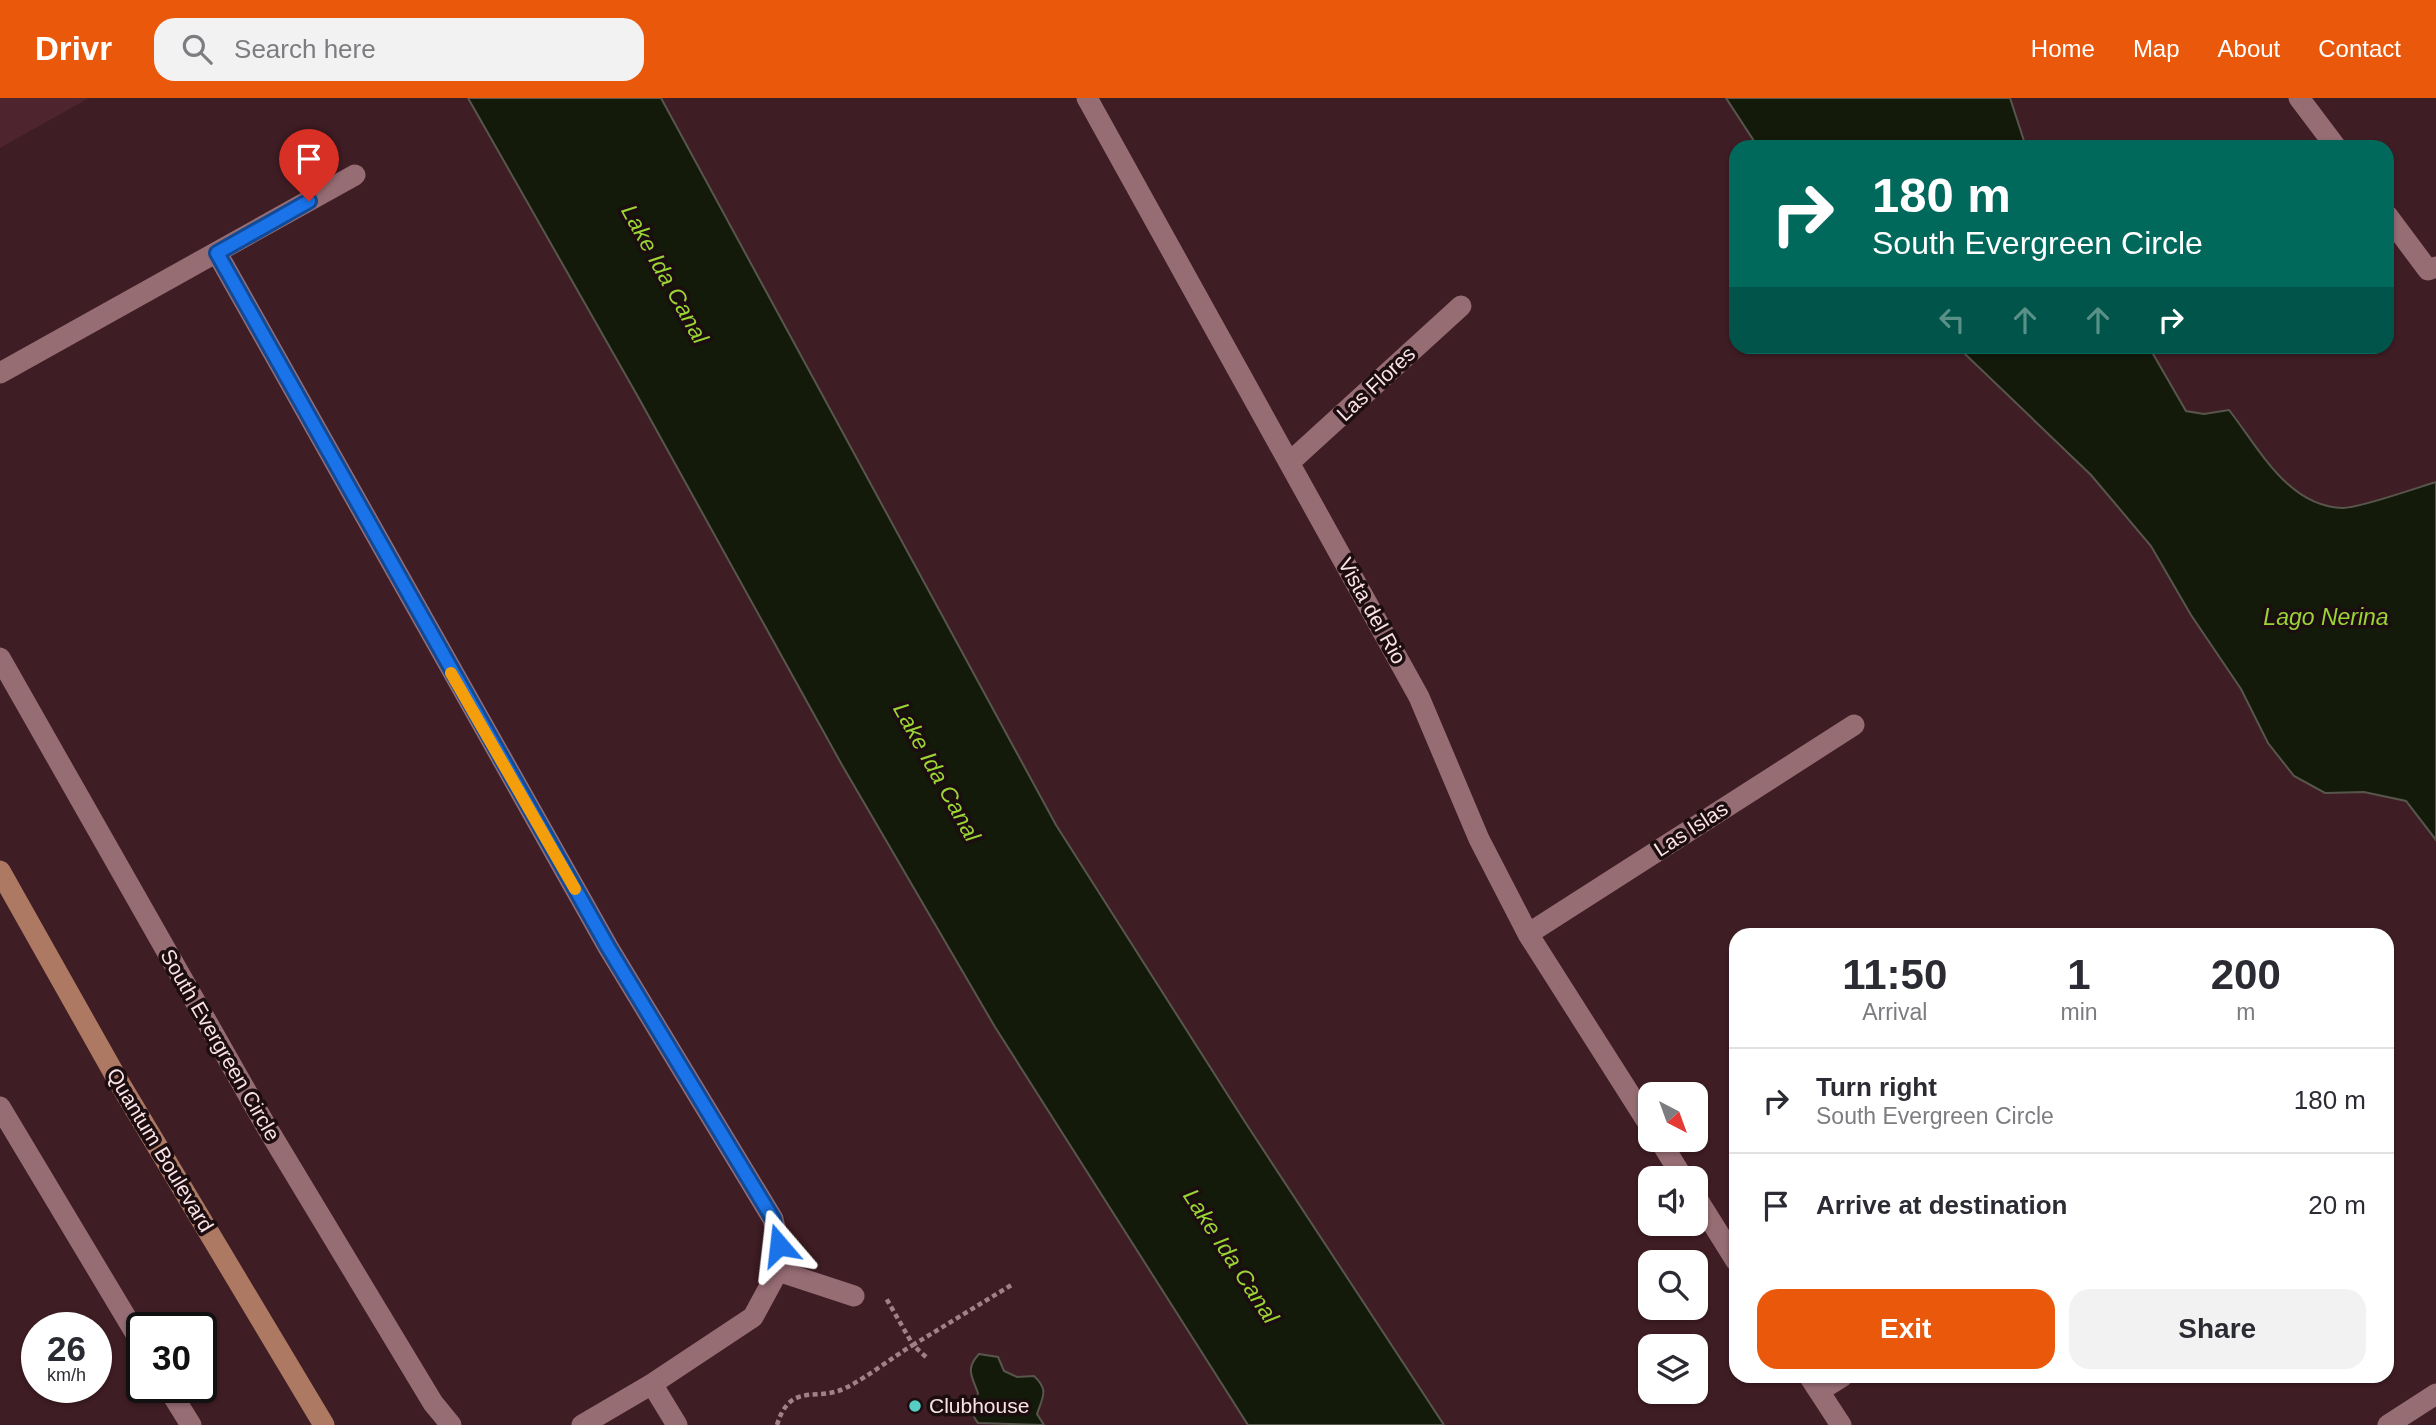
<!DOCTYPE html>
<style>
:root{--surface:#fff;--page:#f2f2f3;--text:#2b2b33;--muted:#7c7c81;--line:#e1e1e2;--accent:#ea580c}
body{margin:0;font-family:Helvetica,sans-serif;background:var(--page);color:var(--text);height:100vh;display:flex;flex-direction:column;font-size:26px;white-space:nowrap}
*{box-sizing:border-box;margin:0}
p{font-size:23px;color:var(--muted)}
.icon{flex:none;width:38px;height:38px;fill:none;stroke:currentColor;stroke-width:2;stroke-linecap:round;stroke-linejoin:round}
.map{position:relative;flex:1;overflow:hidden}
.drawer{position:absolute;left:1729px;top:830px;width:665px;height:455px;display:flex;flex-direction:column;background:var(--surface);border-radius:21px;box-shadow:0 2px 5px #0004}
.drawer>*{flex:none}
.top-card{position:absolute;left:1729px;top:42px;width:665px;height:214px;border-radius:21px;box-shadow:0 2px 5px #0004;background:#00695c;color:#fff;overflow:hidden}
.needle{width:46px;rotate:139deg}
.tools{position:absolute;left:1638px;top:984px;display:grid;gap:14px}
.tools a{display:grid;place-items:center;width:70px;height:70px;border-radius:14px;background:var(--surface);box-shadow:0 2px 5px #0004;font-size:35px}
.speed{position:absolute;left:21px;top:1214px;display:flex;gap:14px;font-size:35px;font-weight:700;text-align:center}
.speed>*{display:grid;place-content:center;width:91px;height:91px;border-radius:50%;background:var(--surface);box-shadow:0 2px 5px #0004;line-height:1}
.speed small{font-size:18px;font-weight:400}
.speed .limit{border:4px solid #111;border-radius:10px;background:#fff;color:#111}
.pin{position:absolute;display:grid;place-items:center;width:60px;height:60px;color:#fff;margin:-72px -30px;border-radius:50% 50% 50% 0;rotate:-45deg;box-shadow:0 0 7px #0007}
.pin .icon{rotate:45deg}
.me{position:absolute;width:77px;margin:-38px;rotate:343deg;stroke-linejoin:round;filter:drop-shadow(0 0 5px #0008)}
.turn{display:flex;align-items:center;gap:24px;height:147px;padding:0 28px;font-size:32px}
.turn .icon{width:91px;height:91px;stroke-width:2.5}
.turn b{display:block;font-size:49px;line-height:60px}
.lanes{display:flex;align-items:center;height:66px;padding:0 28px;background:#0003;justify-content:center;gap:35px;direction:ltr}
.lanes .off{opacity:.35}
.eta{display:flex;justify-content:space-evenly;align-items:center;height:119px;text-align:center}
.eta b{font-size:42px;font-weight:600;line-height:49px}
.action{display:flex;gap:14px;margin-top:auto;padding:14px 28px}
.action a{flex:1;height:80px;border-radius:21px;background:var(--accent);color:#fff;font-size:28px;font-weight:600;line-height:80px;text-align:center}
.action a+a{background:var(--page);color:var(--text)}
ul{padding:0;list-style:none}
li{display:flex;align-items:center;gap:21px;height:105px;padding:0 28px;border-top:2px solid var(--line)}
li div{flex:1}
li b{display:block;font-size:26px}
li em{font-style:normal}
header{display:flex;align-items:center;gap:42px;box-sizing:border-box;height:98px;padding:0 35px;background:var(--accent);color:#fff}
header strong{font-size:33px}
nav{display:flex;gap:38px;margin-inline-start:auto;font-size:24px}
.search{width:490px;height:63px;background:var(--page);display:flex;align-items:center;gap:18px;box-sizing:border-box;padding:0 24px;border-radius:21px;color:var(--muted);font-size:26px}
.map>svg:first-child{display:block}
.built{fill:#4e252e}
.water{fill:#131a0a;stroke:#58564c;stroke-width:2}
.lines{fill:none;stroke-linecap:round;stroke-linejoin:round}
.path{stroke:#9f8287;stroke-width:4.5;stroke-dasharray:5 3.5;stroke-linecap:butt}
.lane{stroke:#976d74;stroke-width:21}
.street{stroke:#976d74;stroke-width:21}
.secondary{stroke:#ad7962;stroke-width:21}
.route-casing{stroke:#114b97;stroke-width:18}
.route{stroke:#1a73e8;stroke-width:12}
.slow{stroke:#f59e0b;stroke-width:12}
.poi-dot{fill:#56cec4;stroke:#1c0d10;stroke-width:2.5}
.labels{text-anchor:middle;stroke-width:7;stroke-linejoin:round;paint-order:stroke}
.street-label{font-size:21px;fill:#fae2e5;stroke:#1c0d10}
.poi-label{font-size:21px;fill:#fae2e5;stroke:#1c0d10;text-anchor:start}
.water-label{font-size:23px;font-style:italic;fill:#9bd435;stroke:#1c0d10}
</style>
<header>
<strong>Drivr</strong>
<div class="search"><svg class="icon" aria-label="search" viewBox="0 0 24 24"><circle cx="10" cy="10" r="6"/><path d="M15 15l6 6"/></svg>Search here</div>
<nav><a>Home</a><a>Map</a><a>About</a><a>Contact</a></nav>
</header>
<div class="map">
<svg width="2436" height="1327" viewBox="0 0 2436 1327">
<rect width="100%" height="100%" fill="#3f1d24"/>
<path class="built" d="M0 0H89L0 50Z"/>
<path class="water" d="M468 0H661L1056 727 1245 1024 1444 1327H1248L995 929 842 667 637 297Z
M1726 0H2010L2026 49H1758Z
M1949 249H2149L2186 313 2204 316 2229 312C2259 350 2288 409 2343 410 2360 410 2416 390 2436 384V742L2406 703 2364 694 2325 695 2294 678 2268 645 2241 591 2191 517 2151 448 2091 377 1963 254Z
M979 1256 998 1259 1004 1273 1017 1279 1034 1278C1049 1292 1043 1298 1037 1316L1044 1327 978 1325C968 1313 975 1307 978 1295 972 1278 965 1271 979 1256Z"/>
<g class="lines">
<path class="path" d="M926 1259 913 1247 1013 1186
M777 1327C789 1287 812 1301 838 1293 857 1287 894 1258 913 1247L886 1200"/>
<path class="lane" d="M2299 0 2336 49
M2387 117 2428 172 2436 169
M778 1173 854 1198"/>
<path class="street" d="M1087 0 1419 599 1479 741 1528 836 1650 1028
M217 155 608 849 773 1121 779 1147 778 1173 753 1219 652 1286 582 1327
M0 275 355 77
M1290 364 1461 208
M0 560 266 1028 433 1305 451 1327
M1528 836 1854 627
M0 1009 142 1246
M1659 1041 1683 1080
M1696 1099 1736 1163
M1809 1278 1841 1327
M652 1286 677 1327
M168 1290 191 1327
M1819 1293 1843 1278
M2388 1327 2436 1296"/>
<path class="secondary" d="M0 773 120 986 324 1327"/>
</g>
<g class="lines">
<defs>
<path id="route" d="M309 103 217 155 608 849 773 1121 779 1147"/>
</defs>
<use href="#route" class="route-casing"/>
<use href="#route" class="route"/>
<path class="slow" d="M451 575 575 791"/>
</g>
<circle class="poi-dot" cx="915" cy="1308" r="7"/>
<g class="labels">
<g class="street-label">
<text transform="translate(1376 286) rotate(-43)" y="7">Las Flores</text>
<text transform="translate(1372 513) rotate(61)" y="7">Vista del Rio</text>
<text transform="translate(1691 731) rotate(-33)" y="7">Las Islas</text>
<text transform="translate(220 947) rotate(60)" y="7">South Evergreen Circle</text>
<text transform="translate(160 1052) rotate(59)" y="7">Quantum Boulevard</text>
</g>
<g class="poi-label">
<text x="929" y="1315">Clubhouse</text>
</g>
<g class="water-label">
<text transform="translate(665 176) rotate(61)" y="8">Lake Ida Canal</text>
<text x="2326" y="527">Lago Nerina</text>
<text transform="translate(937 674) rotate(61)" y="8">Lake Ida Canal</text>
<text transform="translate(1231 1158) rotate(57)" y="8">Lake Ida Canal</text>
</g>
</g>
</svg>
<div class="tools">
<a><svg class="needle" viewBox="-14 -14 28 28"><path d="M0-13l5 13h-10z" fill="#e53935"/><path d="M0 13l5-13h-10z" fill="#7c7c81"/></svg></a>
<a><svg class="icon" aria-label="sound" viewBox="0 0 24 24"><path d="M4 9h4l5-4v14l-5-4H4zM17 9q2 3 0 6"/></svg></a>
<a><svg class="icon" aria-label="search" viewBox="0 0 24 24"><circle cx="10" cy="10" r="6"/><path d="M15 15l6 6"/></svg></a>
<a><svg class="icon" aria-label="layers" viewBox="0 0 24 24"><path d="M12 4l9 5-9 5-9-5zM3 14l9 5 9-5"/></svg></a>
</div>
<div class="speed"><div>26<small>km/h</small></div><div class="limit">30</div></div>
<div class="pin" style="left:309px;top:103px;background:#d93025"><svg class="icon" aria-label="arrive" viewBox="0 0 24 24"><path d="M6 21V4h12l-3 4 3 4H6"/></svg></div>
<svg class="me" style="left:779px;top:1147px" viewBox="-20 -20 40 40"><path d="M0-17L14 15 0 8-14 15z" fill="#1a73e8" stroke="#fff" stroke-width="4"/></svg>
<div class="top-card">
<div class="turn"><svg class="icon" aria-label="right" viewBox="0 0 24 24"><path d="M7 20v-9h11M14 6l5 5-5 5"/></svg><div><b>180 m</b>South Evergreen Circle</div></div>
<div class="lanes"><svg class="icon off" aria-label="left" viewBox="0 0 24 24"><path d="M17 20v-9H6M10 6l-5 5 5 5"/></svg><svg class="icon off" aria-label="ahead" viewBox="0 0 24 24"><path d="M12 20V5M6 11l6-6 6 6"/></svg><svg class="icon off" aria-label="ahead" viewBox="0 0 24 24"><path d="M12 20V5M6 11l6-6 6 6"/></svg><svg class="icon" aria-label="right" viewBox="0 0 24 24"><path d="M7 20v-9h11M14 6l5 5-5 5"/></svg></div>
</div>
<section class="drawer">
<div class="eta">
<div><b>11:50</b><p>Arrival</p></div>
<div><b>1</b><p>min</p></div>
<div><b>200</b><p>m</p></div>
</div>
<ul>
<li><svg class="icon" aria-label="right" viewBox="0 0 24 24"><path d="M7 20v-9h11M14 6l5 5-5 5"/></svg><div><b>Turn right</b><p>South Evergreen Circle</p></div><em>180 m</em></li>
<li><svg class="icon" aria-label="arrive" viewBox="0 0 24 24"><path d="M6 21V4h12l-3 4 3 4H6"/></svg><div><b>Arrive at destination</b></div><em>20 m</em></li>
</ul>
<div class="action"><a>Exit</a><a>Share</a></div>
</section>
</div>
